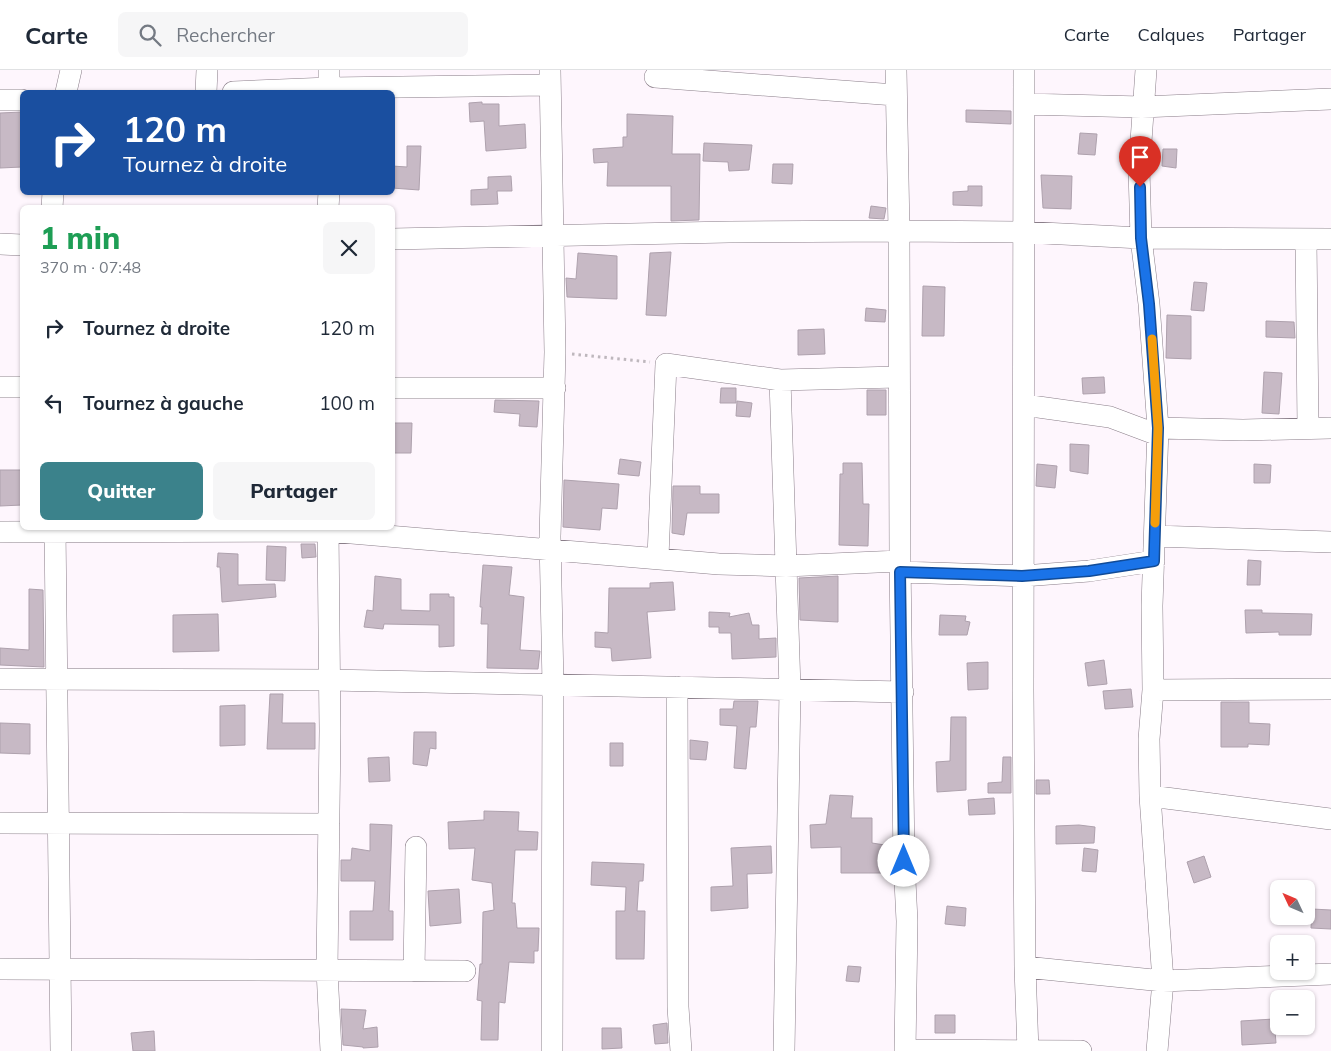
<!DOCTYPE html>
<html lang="fr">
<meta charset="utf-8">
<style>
:root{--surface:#fff;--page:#f6f6f7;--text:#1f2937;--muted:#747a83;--line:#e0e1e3;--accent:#3b828b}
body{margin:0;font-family:Mulish,sans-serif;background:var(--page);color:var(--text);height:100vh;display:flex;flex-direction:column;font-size:19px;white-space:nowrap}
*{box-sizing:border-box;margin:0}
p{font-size:16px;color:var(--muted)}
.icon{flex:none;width:28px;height:28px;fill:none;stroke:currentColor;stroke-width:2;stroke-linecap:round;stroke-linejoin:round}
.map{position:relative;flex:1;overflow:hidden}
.drawer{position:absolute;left:20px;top:135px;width:375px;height:325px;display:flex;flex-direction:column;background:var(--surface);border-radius:8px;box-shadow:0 1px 4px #0004}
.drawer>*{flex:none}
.top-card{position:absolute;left:20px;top:20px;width:375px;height:105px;border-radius:8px;box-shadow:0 1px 4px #0004;background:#1a4fa0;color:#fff;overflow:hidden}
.needle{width:32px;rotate:314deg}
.tools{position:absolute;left:1270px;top:810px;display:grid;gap:10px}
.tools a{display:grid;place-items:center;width:45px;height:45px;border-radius:8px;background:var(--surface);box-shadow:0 1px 4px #0004;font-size:25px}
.pin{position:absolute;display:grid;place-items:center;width:42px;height:42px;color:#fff;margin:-51px -21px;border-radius:50% 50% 50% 0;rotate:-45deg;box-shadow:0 0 5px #0007}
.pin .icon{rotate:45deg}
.me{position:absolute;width:55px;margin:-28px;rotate:0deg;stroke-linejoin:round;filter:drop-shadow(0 0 4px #0008)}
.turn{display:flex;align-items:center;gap:18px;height:105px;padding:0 20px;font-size:22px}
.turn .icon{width:65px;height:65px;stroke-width:2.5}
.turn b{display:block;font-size:35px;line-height:42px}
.round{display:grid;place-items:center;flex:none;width:52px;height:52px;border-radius:8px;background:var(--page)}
.head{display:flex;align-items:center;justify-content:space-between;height:85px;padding:0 20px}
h1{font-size:30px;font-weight:800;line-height:38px;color:#1e9e55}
.button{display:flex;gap:10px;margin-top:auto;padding:10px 20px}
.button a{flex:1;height:58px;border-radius:8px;background:var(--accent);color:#fff;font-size:20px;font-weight:800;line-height:58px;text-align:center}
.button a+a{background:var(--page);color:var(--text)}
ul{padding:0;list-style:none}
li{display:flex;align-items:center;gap:15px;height:75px;padding:0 20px}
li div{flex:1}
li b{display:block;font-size:19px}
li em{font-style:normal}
header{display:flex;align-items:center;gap:30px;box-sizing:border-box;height:70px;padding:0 25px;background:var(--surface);border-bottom:1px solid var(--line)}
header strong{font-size:24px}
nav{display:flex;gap:28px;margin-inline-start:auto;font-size:18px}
.search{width:350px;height:45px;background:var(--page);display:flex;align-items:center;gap:12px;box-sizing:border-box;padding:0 18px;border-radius:8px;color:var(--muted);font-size:19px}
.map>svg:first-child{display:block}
.building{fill:#c7b9c5;stroke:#aea1ad}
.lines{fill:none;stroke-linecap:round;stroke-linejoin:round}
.minor-casing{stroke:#8a7e89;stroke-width:22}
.path{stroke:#beb7bd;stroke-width:3;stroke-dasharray:2.5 4;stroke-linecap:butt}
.minor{stroke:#fff;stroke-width:21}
.route-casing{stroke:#114b97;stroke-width:12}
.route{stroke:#1a73e8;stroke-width:9}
.slow{stroke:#f59e0b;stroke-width:9}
</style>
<header>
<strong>Carte</strong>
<div class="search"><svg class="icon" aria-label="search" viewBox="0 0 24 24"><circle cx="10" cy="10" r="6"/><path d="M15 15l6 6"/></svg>Rechercher</div>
<nav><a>Carte</a><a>Calques</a><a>Partager</a></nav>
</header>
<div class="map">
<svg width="1331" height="981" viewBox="0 0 1331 981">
<rect width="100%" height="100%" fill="#fef6fd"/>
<path class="building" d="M482 32V34H499V56L525 54 526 78 486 81 484 51 470 52 469 33Z
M966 40 1011 41V54L966 52Z
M22 42V97L0 98V43Z
M627 44 673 46 672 84H700L699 150 671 151V116H607L608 92 594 93 593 79 623 77V67H627Z
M1080 63 1097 64 1095 85 1078 84Z
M704 73 752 75 749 100 729 101 728 92 703 91Z
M407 76H421L419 120 392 118V96L407 97Z
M1163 79H1177L1176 98 1162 96Z
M773 94H793L792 114 772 113Z
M1041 105 1072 106 1071 139 1043 138Z
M511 106 512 121H497L498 134 471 135V120L488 119V107Z
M968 116H982V136L953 135V122L968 121Z
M871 136 886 138 884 149 869 148Z
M671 182 666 246 646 245 650 183Z
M578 183 617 186V229L567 227 566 208 576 209Z
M1194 212 1207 213 1204 241 1191 240Z
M923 216 945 217 944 266H922Z
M866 238 886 240 885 252 865 251Z
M1167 245 1191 246V289L1166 288Z
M1266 251 1294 252 1295 268 1266 267Z
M824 259 825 284 798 285V260Z
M1264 302 1282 303 1279 344 1262 343Z
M1104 307 1105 323 1083 324 1082 308Z
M721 318H736V333H720Z
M867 320H886V345H867Z
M495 330 539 331 537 357 519 356 520 344 494 342Z
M737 331 752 333 750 347 736 346Z
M392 353H412L411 383H392Z
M1070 374 1089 375 1088 404 1070 401Z
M620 389 641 392 639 406 618 404Z
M843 393H862L863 434H869L868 476 839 475 840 404H843Z
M1037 394 1057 396 1055 418 1036 416Z
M1254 394 1271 395 1270 413H1254Z
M0 400H22V435L0 436Z
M564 410 619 414 617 439 602 438 600 460 563 457Z
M673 416H700V424H719V443H687L684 465 672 463Z
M301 474H315L316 487 302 488Z
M267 476 286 477 285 511 266 510Z
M218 483 238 484V515L275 514 276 527 222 532 220 497H217Z
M1248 490 1261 491 1260 515H1247Z
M483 495 512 497 509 525 524 527 520 580 540 581 538 599 487 598 488 554H481L482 537H480Z
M375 506 401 509V540L430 541V524H449V527H454V576L439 577V555L384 554 383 559 364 557 367 540 373 541Z
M838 506V552L800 550 799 508Z
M673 512 675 540 647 542 651 588 612 591 611 578 595 577V562L608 563 609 518H650V513Z
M29 519 43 520 44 597 0 595V578L29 580Z
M1245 540H1262V543L1312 544 1311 565H1279V562L1246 563Z
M709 542 730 543 729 547 749 543 752 555H759V569L776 568V587L732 589 731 563H719V557H709Z
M218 544 219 581 173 582V545Z
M940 545 966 546 965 551 970 552 967 565H939Z
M1104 590 1107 614 1088 616 1085 593Z
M988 592V619L968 620 967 593Z
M1131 619 1133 637 1105 639 1103 621Z
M270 624H283L282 653H315V679H267Z
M734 631H758L756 657H750L746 699 734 698 737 656 720 655V639H733Z
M1221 632H1249V653L1270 654 1269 675 1248 674V677H1221Z
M245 635V675L220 676V636Z
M951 647H966V720L937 722 936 692 950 691Z
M0 653 30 654V684L0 683Z
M414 662H436V679L430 678 427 696 413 694Z
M690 670 708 672 706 690 690 689Z
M610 673H623V696H610Z
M389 687 390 711 369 712 368 688Z
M1003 687H1011V723H988V713L1002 712Z
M1036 710H1049L1050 724H1036Z
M830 725 853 726 851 748H872V773L891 776 890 803H841V777L811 778 810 755 826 754Z
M994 728 995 744 969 745 968 730Z
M484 741 519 742 518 761 538 762 537 780H515L512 833H515L517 858H539L538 881H534V893L509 892 505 933 499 932 498 970H481L482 931 477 930 480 894H482L483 842 494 840 492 813 472 810 475 778 449 779 448 752 484 750Z
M370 754 392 755 389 841H393V870H350V841H373L375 811H341V790H351L352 778 370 781Z
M1079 755 1095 757 1094 773 1056 774V756Z
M771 776 772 803 747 804 748 838 711 841V817L733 816 731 778Z
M1084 778 1098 780 1096 802 1082 801Z
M1204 786 1211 807 1194 813 1187 792Z
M592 792 644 794 643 811H639L637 841H645L644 889H616V841H625L626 817 591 815Z
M459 819 461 853 430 856 428 821Z
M947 836 966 838 965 856 945 854Z
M1312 839 1331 840V859L1311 858Z
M848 896 861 897 859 912 846 911Z
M341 939 366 940 363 959 377 957 378 977 363 978V977L343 975Z
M935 945H955V963H935Z
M1274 949 1276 973 1242 975 1241 951Z
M667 953 668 973 655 974 653 955Z
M602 958H621L622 978 602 979Z
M154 961 155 981H133L131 963Z"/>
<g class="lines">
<defs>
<path id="minor" d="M550 0 555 282 550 467 553 615 552 981
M896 0 899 161 900 491 904 791 907 851 905 981
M1024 0 1023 620 1025 897 1028 981
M1146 0 1139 100 1141 168 1149 234 1158 358 1152 536 1153 620 1149 669 1150 726 1163 911 1157 981
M655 7 895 25
M66 22 71 0
M206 22 207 0
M233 22 329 18 549 15
M329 22V0
M0 30H22
M1024 34 1142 37 1331 29
M52 138 53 122
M328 138 329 122
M392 169 729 162 899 161 1023 162 1141 168 1331 169
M1306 169 1308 357
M0 174 22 175
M780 310 790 619 784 981
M0 317H22
M392 318H555
M1024 335 1110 347 1158 365
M1158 358 1243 360 1331 358
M55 458 61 981
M328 458 330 661 327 900 331 981
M0 462 328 461 719 494 786 496 900 491
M1155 466 1331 472
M658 487 666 294 780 310 898 307
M900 502 1023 506 1089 501 1154 491
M0 609 329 610 903 622
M677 617 678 937 681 981
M1153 620 1331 619
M1150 726 1331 749
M0 753 329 754
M1025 897 1163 911 1331 904
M0 899 465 901
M414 901 416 777
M905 980 1081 981"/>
</defs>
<use href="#minor" class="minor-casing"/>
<path class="path" d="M572 284 650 292"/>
<use href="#minor" class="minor"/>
</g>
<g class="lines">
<defs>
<path id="route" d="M904 791 900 502 1022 506 1089 501 1154 491 1158 358 1149 234 1141 168 1140 117"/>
</defs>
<use href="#route" class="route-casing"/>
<use href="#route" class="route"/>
<path class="slow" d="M1152 269 1158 358 1155 453"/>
</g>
</svg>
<div class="tools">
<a><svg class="needle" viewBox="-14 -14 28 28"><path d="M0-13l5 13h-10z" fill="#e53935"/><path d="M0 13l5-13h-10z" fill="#747a83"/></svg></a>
<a>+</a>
<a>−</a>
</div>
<div class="pin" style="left:1140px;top:117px;background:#d93025"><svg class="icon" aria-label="arrive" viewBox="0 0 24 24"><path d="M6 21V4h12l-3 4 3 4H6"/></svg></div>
<svg class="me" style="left:904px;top:791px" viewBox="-20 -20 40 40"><circle r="19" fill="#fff"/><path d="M0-13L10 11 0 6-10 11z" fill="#1a73e8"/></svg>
<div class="top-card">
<div class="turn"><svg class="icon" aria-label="right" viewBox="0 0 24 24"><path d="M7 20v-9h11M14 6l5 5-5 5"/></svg><div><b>120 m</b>Tournez à droite</div></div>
</div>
<section class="drawer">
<div class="head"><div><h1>1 min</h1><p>370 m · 07:48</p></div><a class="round"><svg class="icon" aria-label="close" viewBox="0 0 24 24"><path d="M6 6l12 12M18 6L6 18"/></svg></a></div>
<ul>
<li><svg class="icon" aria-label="right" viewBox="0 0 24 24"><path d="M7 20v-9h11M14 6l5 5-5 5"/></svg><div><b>Tournez à droite</b></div><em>120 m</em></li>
<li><svg class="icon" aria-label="left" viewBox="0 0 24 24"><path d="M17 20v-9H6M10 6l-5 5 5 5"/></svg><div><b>Tournez à gauche</b></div><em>100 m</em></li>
</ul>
<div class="button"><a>Quitter</a><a>Partager</a></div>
</section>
</div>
